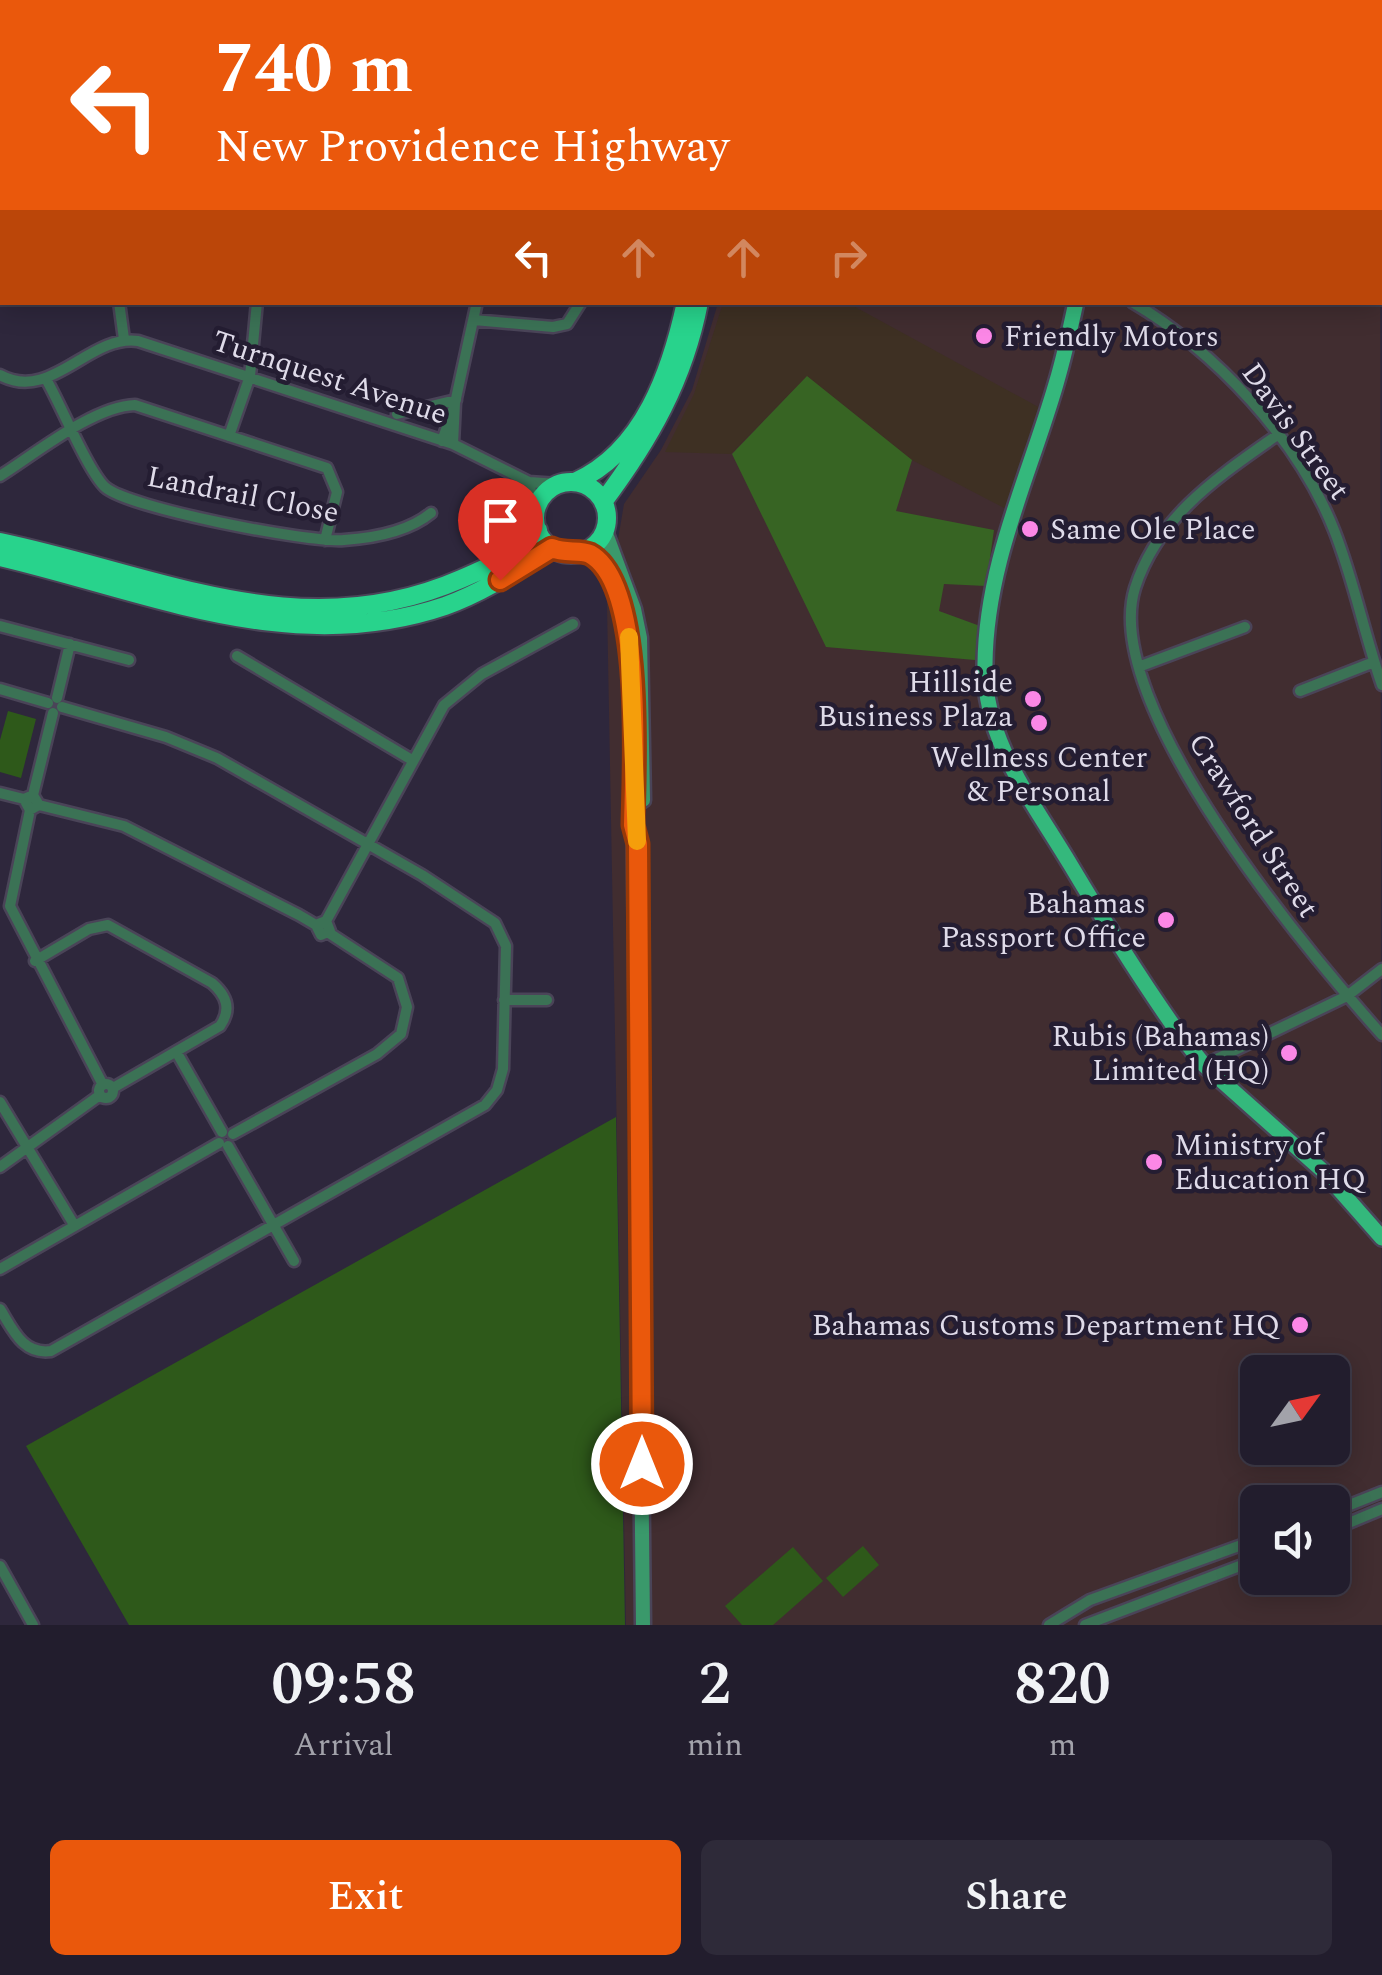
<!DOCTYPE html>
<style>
:root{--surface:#221d2d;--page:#2e2a39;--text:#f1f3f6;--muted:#a2a2aa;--line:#3f3b49;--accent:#ea580c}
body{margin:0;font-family:Spectral,serif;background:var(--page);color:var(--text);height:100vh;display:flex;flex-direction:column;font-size:38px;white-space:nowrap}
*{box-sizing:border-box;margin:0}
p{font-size:32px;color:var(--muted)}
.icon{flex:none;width:55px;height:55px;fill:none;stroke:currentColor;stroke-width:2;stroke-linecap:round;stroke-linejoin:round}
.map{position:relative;height:1625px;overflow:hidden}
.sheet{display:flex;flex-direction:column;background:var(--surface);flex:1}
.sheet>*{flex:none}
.banner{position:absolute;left:0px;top:0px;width:1382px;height:305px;box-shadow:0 5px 25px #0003,0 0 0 2px var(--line);background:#ea580c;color:#fff;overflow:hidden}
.needle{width:65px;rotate:57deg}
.buttons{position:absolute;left:1240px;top:1355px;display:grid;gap:20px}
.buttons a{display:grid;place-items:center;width:110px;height:110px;border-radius:15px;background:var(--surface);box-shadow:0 5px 25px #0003,0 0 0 2px var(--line);font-size:50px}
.pin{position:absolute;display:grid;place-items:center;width:85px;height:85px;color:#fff;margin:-102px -42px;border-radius:50% 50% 50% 0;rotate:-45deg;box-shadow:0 0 10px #0007}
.pin .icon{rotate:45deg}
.me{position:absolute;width:110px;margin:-55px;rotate:0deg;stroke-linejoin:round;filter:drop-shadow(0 0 8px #0008)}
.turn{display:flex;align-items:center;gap:35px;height:210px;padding:0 50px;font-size:45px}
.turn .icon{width:130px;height:130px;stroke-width:2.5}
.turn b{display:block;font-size:70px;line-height:85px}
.lanes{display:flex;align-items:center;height:95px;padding:0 50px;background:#0003;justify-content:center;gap:50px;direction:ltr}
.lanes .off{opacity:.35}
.eta{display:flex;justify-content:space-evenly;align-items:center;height:170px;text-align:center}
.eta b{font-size:60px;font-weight:600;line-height:70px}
.button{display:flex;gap:20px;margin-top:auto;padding:20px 50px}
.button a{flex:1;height:115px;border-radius:15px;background:var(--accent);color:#fff;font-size:40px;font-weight:600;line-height:115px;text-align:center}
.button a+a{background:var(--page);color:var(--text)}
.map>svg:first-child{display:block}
.commercial{fill:#412d30;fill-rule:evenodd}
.industrial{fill:#3e3023}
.green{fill:#2e591a}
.forest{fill:#376423}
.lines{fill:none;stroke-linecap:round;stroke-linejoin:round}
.street-casing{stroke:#4a4458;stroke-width:15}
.secondary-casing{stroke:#4a4458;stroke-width:19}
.primary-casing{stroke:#4a4458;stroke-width:20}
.highway-casing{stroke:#4a4458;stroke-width:22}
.street{stroke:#3b7255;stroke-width:10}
.secondary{stroke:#3a996b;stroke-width:14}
.primary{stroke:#34b87c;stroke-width:15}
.highway{stroke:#28d38c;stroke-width:18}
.route-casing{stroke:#983908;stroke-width:25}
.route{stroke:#ea580c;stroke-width:18}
.slow{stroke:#f59e0b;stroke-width:18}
.poi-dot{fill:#fb87e6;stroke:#241d32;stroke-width:4}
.labels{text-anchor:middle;stroke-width:9;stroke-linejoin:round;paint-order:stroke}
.poi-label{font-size:30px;fill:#dfdbe9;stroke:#241d32;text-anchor:end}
.street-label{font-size:30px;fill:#dfdbe9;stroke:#241d32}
</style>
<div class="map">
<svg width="1382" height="1625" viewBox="0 0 1382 1625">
<rect width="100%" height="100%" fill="#2e273c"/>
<path class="commercial" d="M1380 42 1382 1625H626L607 604 624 504 661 450 692 390 718 303 1380 302ZM1258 1372H1332V1448H1258ZM1258 1502H1332V1578H1258Z"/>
<path class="industrial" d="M723 303H848L1042 409 1008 510 912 460 807 376 731 454 665 452 694 394Z"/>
<path class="green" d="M8 711 36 719 21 778 0 772V740Z
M616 1117 625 1625H129L26 1446Z
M863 1546 879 1565 843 1597 826 1578Z
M793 1547 823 1581 773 1625H742L725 1606Z"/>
<path class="forest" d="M807 376 912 460 896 511 994 530 986 586 944 584 939 611 980 626 975 660 826 647 732 454Z"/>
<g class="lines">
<defs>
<path id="street" d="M3 0 9 2
M132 0 134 2
M293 0 295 2
M59 2 60 0
M321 2 325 0
M535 2 536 0
M1290 2 1292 0
M0 55 2 56
M0 260 2 255
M119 302 124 339
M1132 302C1215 351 1298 439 1334 530 1354 580 1364 634 1382 685
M474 320 553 327 567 324 581 302
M0 375C51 403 89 334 138 341L453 444 529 482 558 484
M46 379C60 403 88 471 105 487 128 508 309 543 344 540 373 538 408 532 431 513
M397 414 456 400
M229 436 250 376 257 302
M1276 436C1218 477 1158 516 1135 588 1099 704 1308 952 1382 1035
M442 441 455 404
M453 444 455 403 477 302
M0 476C35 454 94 406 135 405L327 468 337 492 325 540
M529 482 536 513
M0 626 129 660
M237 656 412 760
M1141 666 1245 627
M0 689 48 703
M1300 691 1374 662
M57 698 70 644
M0 793 24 799 33 795 39 805 30 810 24 799
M33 795 53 713
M39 805 124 826 299 915 316 925 321 935 330 931 326 921 316 925
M30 810 10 906 103 1085
M326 921 444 705 482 674 573 624
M35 961 89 929 108 925 212 983C226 995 232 1009 220 1026L113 1088
M504 1000H547
M177 1053 222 1132
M1204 1065 1347 996 1382 969
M99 1091a7 7 0 1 1 14 0a7 7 0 1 1-14 0Z
M0 1102 73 1223
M233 1134 377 1054 401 1034 407 1007 398 978 329 933
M228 1146 294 1261
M0 1167 100 1095
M0 1269 219 1143
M0 1309C13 1330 23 1355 51 1351L485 1105 497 1090 503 1069 506 946 495 923 422 875 217 758 166 737 62 707
M1332 1512 1382 1492
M1332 1530 1382 1509
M0 1566 33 1625
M1049 1625 1090 1600 1258 1539
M1085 1625 1258 1559"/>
<path id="secondary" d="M1305 0 1311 2
M1380 36 1382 37
M605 531 634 609 640 638 643 800
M583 552C627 572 630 640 633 682L643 1625"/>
<path id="primary" d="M1095 0 1096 2
M1106 0 1107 2
M1076 302C1070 330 1064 357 1056 384 1029 477 986 564 985 664 983 740 1033 802 1070 864 1104 921 1139 977 1177 1031L1204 1065 1323 1171 1382 1238"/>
<path id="highway" d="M802 2 804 0
M827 2 830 0
M575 482C644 451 671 371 686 302
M535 518a36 36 0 1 1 72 0a36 36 0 1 1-72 0Z
M603 502C650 439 684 380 699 302
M0 542C158 575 301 649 461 579 489 567 519 554 538 530
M0 557C149 592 292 658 445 606 484 592 518 569 552 548"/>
</defs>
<use href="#street" class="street-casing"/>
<use href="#secondary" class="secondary-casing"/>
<use href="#primary" class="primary-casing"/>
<use href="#highway" class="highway-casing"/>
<use href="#street" class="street"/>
<use href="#secondary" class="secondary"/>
<use href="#primary" class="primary"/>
<use href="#highway" class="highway"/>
</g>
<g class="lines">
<defs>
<path id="route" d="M500 580 552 548C565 554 579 549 590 554 645 584 634 769 633 825L638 844 642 1464"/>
</defs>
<use href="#route" class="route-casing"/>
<use href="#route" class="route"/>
<path class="slow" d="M629 637 637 841"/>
</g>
<g class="poi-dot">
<circle cx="984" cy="336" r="10"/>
<circle cx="1030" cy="529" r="10"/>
<circle cx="1033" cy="699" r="10"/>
<circle cx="1039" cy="723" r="10"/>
<circle cx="1166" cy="920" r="10"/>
<circle cx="1289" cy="1053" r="10"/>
<circle cx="1154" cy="1162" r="10"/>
<circle cx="1300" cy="1325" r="10"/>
</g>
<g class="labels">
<g class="poi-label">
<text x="1004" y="346" text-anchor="start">Friendly Motors</text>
<text x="1050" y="539" text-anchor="start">Same Ole Place</text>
<text x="1013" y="692">Hillside<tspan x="1013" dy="34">Business Plaza</tspan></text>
<text x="1039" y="767" text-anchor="middle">Wellness Center<tspan x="1039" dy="34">&amp; Personal</tspan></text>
<text x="1146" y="913">Bahamas<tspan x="1146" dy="34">Passport Office</tspan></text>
<text x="1269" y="1046">Rubis (Bahamas)<tspan x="1269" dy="34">Limited (HQ)</tspan></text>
<text x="1174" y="1155" text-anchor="start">Ministry of<tspan x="1174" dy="34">Education HQ</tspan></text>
<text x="1280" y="1335">Bahamas Customs Department HQ</text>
</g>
<g class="street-label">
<text transform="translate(330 377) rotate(18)" y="10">Turnquest Avenue</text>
<text transform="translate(1296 431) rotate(54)" y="10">Davis Street</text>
<text transform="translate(243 494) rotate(11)" y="10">Landrail Close</text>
<text transform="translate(1254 825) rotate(57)" y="10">Crawford Street</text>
</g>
</g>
</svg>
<div class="buttons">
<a><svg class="needle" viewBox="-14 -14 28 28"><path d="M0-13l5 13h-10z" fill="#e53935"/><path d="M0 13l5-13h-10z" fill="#a2a2aa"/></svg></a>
<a><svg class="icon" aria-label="sound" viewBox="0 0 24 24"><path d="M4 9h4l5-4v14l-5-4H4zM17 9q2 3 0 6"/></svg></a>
</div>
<div class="pin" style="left:500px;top:580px;background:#d93025"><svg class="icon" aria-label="arrive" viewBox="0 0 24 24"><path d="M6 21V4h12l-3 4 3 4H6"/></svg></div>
<svg class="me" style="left:642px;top:1464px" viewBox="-20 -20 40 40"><circle r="17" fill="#ea580c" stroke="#fff" stroke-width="3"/><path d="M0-11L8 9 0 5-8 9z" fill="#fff"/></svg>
<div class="banner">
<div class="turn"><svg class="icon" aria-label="left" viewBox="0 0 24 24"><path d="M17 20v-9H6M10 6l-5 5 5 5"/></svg><div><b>740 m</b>New Providence Highway</div></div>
<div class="lanes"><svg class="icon" aria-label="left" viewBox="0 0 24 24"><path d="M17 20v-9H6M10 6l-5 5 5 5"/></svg><svg class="icon off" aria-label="ahead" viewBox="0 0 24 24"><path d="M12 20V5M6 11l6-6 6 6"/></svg><svg class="icon off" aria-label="ahead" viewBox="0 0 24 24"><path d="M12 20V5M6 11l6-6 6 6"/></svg><svg class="icon off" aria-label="right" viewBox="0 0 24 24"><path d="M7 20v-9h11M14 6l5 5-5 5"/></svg></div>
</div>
</div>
<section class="sheet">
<div class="eta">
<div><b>09:58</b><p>Arrival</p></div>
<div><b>2</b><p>min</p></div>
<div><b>820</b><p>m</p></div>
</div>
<div class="button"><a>Exit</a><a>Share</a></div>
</section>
